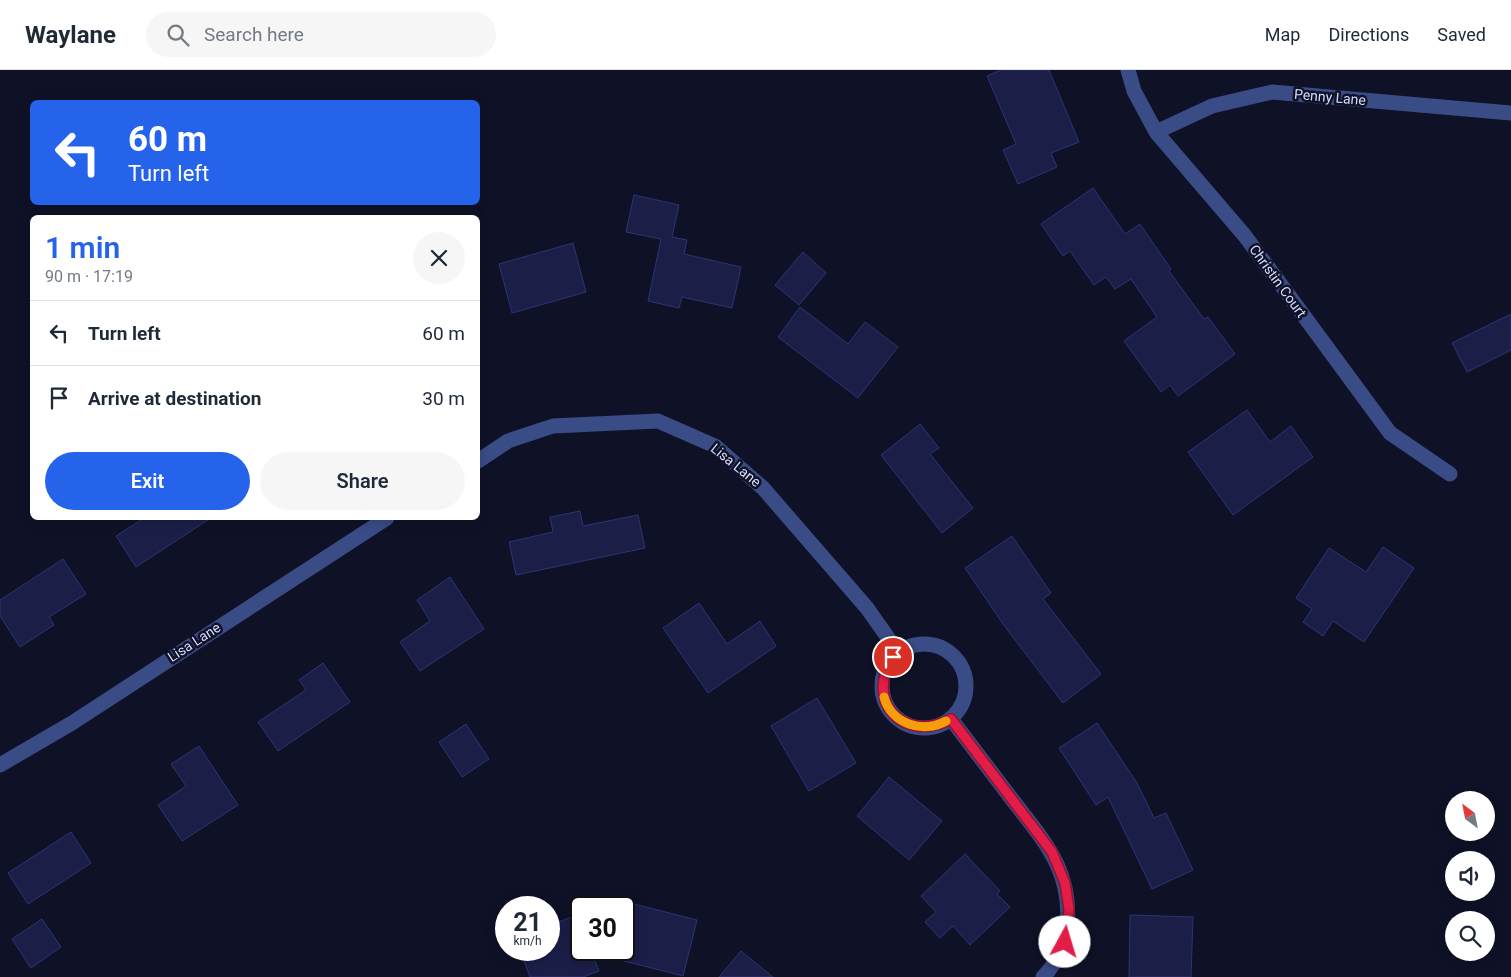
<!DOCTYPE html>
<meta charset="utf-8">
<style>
:root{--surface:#fff;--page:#f6f6f7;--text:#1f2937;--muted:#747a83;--line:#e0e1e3;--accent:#2563eb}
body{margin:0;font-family:Roboto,sans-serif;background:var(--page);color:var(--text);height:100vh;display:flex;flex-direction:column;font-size:19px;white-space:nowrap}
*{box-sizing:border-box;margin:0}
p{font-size:16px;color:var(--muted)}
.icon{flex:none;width:28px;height:28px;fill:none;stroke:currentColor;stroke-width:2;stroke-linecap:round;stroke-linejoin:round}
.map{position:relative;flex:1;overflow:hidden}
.panel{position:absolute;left:30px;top:145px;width:450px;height:305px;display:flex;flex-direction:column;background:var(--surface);border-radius:8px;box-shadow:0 2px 12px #0003}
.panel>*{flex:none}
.guide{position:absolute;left:30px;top:30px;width:450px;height:105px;border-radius:8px;box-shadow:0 2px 12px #0003;background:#2563eb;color:#fff;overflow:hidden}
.needle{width:32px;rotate:328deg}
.tools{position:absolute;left:1445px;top:721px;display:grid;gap:10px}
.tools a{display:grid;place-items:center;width:50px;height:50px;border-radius:50%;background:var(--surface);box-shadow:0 2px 12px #0003;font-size:25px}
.speed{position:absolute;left:495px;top:826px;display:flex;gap:10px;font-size:25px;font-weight:700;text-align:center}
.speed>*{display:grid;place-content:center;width:65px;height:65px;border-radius:50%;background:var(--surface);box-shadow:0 2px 12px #0003;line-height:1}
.speed small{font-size:12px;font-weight:400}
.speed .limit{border:2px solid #111;border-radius:8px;background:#fff;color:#111}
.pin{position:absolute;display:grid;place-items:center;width:42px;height:42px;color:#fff;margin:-21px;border:2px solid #fff;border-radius:50%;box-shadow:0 1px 5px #0007}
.me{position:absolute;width:55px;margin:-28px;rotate:6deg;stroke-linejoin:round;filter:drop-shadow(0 0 4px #0008)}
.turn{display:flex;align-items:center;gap:18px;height:105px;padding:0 15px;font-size:22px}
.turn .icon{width:65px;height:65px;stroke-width:2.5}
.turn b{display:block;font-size:35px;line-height:42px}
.round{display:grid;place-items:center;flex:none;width:52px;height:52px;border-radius:26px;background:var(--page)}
.head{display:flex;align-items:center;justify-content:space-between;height:85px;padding:0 15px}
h1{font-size:30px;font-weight:600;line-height:38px;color:var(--accent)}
.primary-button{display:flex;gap:10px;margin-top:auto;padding:10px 15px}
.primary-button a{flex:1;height:58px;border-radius:30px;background:var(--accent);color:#fff;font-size:20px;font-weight:600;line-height:58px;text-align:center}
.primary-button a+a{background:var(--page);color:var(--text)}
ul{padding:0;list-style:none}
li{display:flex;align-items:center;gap:15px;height:65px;padding:0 15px;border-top:1px solid var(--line)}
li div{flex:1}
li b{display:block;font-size:19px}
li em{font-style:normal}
header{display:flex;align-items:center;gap:30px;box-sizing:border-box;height:70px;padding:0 25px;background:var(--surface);border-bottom:1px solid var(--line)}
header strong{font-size:24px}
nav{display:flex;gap:28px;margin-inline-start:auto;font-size:18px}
.search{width:350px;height:45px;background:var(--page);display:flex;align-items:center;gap:12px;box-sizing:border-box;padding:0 18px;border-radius:28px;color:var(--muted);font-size:19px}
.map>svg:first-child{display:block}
.building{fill:#1b1f48;stroke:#2d3374}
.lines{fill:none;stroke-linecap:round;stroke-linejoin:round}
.minor{stroke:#3a4c86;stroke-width:15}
.route-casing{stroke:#92132f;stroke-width:12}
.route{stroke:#e11d48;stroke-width:9}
.slow{stroke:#f59e0b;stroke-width:9}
.labels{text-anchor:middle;stroke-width:5;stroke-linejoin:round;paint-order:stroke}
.street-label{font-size:14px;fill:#d5dcff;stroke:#0f1227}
</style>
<header>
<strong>Waylane</strong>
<div class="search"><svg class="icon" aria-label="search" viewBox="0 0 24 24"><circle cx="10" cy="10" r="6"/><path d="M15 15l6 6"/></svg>Search here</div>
<nav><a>Map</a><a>Directions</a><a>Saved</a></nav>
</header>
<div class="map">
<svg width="1511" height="907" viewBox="0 0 1511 907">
<rect width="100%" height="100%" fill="#0f1227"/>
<path class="building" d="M1001 0H1049L1079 72 1051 83 1057 97 1018 114 1003 80 1016 74 987 6Z
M1093 118 1125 164 1140 154 1171 199 1169 201 1204 249 1208 247 1235 284 1178 326 1170 315 1161 322 1124 271 1157 247 1131 209 1115 219 1106 207 1094 215 1070 181 1063 186 1041 154Z
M634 125 679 135 672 167 687 170 684 184 741 197 732 238 682 227 679 238 648 231 661 169 626 162Z
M573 173 586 222 512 243 499 194Z
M803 182 826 203 799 235 775 215Z
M800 237 848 274 865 252 898 277 858 328 778 267Z
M1511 244V280L1467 302 1452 273Z
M1247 340 1270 372 1291 356 1313 387 1233 445 1188 382Z
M920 354 939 378 930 384 973 438 942 463 881 385Z
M580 441 583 456 638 445 645 478 516 505 509 472 553 462 550 447Z
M144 448H211L136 497 116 466Z
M1012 466 1051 523 1043 529 1101 604 1063 633 1003 554 965 498Z
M1383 477 1414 498 1364 572 1333 551 1323 566 1303 552 1312 539 1296 528 1329 478 1366 502Z
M63 489 86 524 49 547 54 555 20 577 0 546V530Z
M450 507 484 559 420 601 400 572 430 551 417 530Z
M699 533 727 574 760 551 776 576 708 623 663 558Z
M323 593 350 632 278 681 258 652 306 620 299 610Z
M817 628 856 693 809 721 771 656Z
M1097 653 1137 713 1154 748 1166 743 1193 800 1152 819 1108 727 1096 735 1059 678Z
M466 654 489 689 462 707 439 672Z
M199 676 238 735 182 771 158 735 186 716 171 694Z
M889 707 942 751 909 790 857 746Z
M71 762 91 793 28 834 8 803Z
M965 784 1000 821 997 824 1010 837 970 875 953 856 940 868 925 852 936 842 921 826Z
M630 833 697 850 683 906 624 891V859Z
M581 843V880H591L599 901 583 907H530L520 880H549V856Z
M1130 845 1193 847 1191 907H1129Z
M42 849 61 877 31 898 12 869Z
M741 881 773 907H719Z"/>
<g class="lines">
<path class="minor" d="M1128 0 1134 21 1156 62 1245 166 1390 363 1450 404
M1156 62 1212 36 1272 22 1511 43
M478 391 508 371 553 356 658 351 715 376 763 418 867 538 898 582
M882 616a42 42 0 1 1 84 0a42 42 0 1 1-84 0Z
M951 649C971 675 991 702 1011 728 1043 770 1073 800 1067 857 1065 875 1056 894 1043 907
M0 695 72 653 387 448"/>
</g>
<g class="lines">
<defs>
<path id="route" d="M893 587C864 632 904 674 951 649L1052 782 1065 813 1069 839 1065 872"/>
</defs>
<use href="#route" class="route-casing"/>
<use href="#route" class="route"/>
<path class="slow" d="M884 627C891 654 923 664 946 651"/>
</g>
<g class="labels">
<g class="street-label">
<text transform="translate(1330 27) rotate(5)" y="5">Penny Lane</text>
<text transform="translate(1278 211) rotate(54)" y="5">Christin Court</text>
<text transform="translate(736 395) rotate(39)" y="5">Lisa Lane</text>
<text transform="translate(194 572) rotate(-33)" y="5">Lisa Lane</text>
</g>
</g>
</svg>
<div class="tools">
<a><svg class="needle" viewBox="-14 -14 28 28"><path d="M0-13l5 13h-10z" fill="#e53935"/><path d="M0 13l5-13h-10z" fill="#747a83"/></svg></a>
<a><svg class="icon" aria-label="sound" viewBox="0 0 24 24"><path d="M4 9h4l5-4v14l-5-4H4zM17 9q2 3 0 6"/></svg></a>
<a><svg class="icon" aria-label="search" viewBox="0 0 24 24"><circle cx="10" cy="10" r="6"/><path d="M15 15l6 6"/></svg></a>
</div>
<div class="speed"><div>21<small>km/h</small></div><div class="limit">30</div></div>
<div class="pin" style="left:893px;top:587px;background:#d93025"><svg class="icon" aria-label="arrive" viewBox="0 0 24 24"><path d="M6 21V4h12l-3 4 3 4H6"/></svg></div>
<svg class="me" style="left:1065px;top:872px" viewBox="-20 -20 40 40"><circle r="19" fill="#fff"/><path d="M0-13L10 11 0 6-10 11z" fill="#e11d48"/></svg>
<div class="guide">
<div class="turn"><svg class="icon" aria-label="left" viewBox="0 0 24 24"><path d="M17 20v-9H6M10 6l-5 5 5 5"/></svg><div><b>60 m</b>Turn left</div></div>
</div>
<section class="panel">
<div class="head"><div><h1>1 min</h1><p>90 m · 17:19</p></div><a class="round"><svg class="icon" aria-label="close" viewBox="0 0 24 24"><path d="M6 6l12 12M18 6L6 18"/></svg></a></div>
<ul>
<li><svg class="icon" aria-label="left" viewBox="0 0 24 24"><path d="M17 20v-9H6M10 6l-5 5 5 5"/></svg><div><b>Turn left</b></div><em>60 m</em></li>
<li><svg class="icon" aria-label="arrive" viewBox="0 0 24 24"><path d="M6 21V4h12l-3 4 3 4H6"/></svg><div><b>Arrive at destination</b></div><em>30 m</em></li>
</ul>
<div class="primary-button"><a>Exit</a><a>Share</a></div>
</section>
</div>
